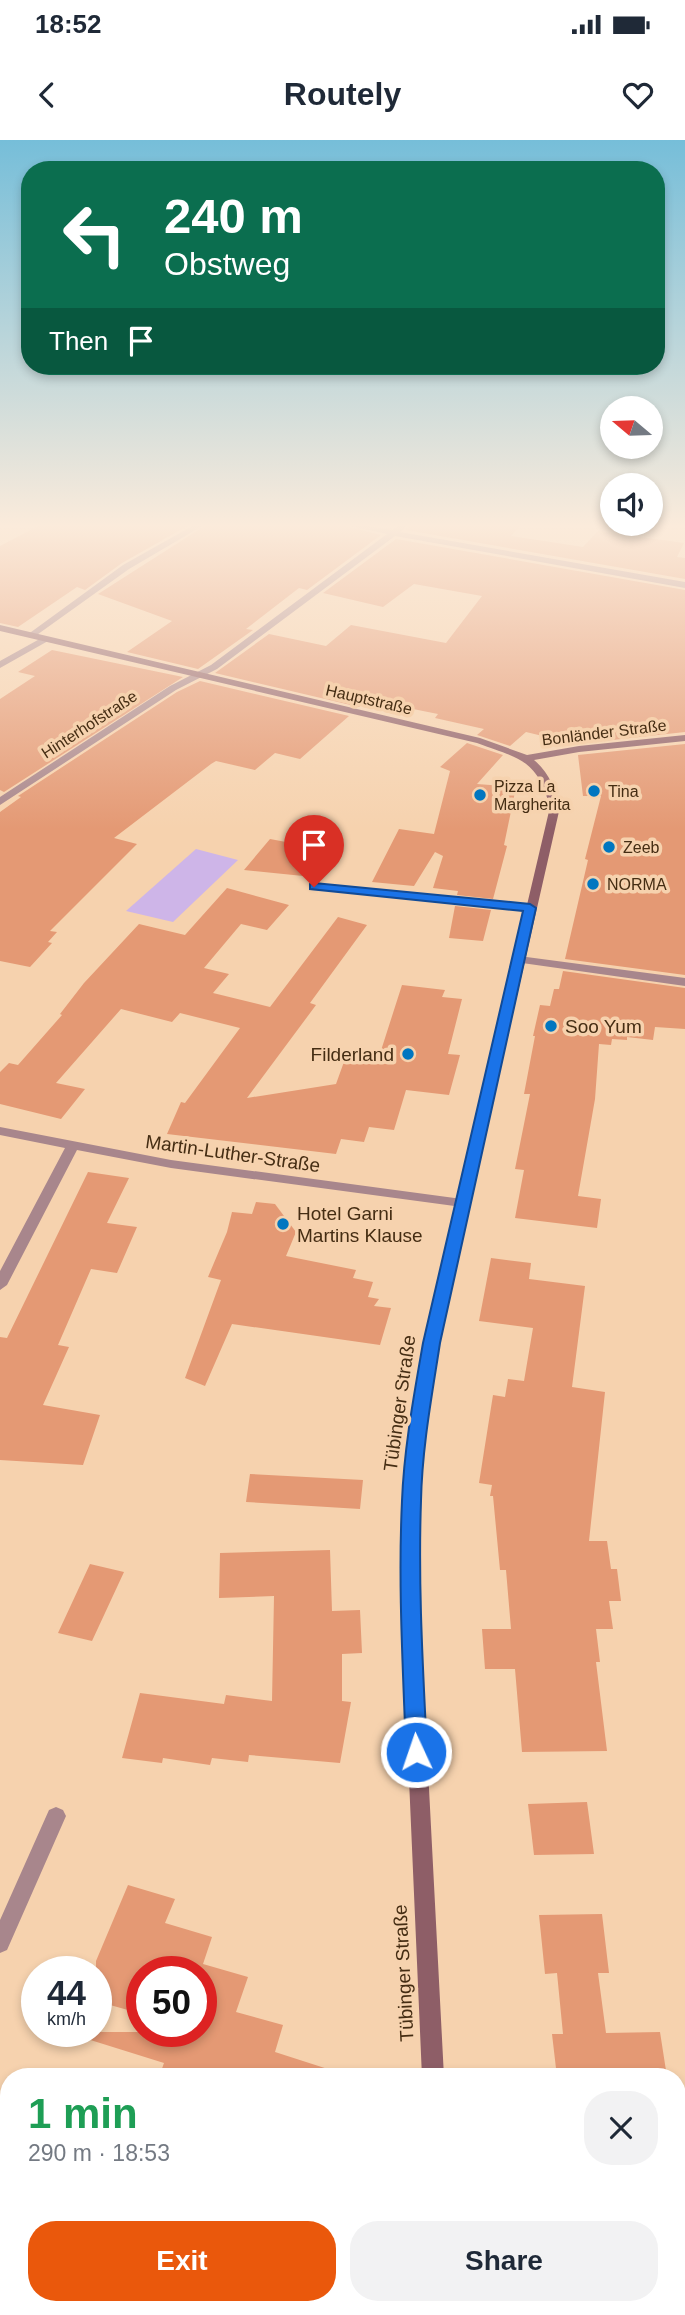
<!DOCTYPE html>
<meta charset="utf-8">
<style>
:root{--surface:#fff;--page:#f2f2f3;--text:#1f2937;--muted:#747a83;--accent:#ea580c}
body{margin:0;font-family:Helvetica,sans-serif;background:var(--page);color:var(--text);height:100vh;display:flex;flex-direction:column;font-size:26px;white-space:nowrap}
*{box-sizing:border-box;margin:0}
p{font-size:23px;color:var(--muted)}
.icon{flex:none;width:38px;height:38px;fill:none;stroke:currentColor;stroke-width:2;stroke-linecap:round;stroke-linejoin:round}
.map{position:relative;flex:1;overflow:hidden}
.sheet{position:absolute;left:0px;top:1928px;width:686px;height:247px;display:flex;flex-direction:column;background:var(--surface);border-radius:28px 28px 0 0;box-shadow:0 4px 10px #0003}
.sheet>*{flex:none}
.guide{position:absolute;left:21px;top:21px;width:644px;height:214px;border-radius:28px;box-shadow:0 4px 10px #0003;background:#0b6e4f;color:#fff;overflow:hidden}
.needle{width:46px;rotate:289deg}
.fabs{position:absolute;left:600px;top:256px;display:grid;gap:14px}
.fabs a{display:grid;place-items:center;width:63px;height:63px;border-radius:50%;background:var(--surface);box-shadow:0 4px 10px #0003;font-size:35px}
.speed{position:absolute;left:21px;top:1816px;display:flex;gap:14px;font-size:35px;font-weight:700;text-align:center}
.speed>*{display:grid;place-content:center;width:91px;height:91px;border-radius:50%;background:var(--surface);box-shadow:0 4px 10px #0003;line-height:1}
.speed small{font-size:18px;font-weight:400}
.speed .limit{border:10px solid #d22;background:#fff;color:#111}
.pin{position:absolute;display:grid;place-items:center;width:60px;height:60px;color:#fff;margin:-72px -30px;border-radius:50% 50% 50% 0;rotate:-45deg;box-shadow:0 0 7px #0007}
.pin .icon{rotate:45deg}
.me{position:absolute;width:77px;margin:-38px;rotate:357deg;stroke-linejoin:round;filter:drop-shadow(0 0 5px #0008)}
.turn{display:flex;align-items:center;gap:24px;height:147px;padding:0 28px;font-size:32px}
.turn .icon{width:91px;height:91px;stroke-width:2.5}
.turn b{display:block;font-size:49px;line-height:60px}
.then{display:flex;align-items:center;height:66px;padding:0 28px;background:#0003;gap:14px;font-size:26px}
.round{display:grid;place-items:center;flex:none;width:74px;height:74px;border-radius:28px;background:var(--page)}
.summary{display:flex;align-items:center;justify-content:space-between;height:119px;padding:0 28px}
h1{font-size:42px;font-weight:600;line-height:52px;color:#1e9e55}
.cta{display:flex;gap:14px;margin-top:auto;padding:14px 28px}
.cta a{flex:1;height:80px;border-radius:28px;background:var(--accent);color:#fff;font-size:28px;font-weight:600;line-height:80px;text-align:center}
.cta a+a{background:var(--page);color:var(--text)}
.status{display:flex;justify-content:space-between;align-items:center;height:49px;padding:0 35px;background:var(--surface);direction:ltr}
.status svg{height:19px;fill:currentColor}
header{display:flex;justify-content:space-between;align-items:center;height:91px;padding:0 28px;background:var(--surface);font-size:32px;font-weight:600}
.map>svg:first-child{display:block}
.green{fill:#ceb5e8}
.building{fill:#e49974}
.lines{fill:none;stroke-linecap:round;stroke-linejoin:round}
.street{fill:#a8868c;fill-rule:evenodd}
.secondary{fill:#8e5e67;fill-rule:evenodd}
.route{fill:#1a73e8;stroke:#114b97;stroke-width:2}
.poi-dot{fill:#0176c0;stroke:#f6d2ae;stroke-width:2.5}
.labels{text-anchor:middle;stroke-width:7;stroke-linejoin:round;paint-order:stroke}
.far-street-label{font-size:16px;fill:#452d13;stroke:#f6d2ae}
.far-poi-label{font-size:16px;fill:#452d13;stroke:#f6d2ae;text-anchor:start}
.poi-label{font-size:19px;fill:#452d13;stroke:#f6d2ae;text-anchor:start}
.street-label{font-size:19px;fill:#452d13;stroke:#f6d2ae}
</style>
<div class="status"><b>18:52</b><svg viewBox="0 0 49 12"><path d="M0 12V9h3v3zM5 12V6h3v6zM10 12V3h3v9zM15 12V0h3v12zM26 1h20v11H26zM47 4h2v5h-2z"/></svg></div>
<header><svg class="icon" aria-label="back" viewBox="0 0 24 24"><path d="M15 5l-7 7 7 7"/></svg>Routely<svg class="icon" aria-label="heart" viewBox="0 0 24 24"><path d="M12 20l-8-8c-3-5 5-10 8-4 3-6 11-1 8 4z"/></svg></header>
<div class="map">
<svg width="685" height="2175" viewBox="0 0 685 2175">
<rect width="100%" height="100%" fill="#f6d2ae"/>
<path class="green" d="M196 709 238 720 173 782 126 771Z"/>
<path class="building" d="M40 385H189L122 423 85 450 77 447 18 487 0 483V406Z
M206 385H342L381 395 307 450 299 448 246 489 253 490 198 529 127 512 172 481 98 454Z
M411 385H521L511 396 583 407 598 391 684 403 677 417 685 418V439L406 390Z
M396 399 685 450V592L576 604 526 592 510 606 477 595 484 589 435 578 438 574 368 560 359 567 215 533 269 494 326 506 351 485 446 503 482 456 414 444 383 467 323 453Z
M52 510 183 537 4 652 0 650V559L35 536 18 532Z
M200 541 349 576 300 619 275 613 255 630 216 621 211 624 114 698 137 704 50 791 57 792 48 802 52 803 30 827 0 821V672L21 657 18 656 177 552Z
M467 603 503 615 477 644 516 647 504 705 507 706 493 759 457 755 458 751 433 748 443 716 435 712 414 746 372 742 399 689 434 694 450 631 440 627Z
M685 604V835L565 819 588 720 585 719 601 656H583L578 615Z
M270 699 302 705 335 711 313 737 244 730Z
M227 748 289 765 267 790 241 784 204 828 229 834 213 853 270 867 338 777 367 785 310 863 316 865 247 958 336 944 345 919 377 923 402 845 445 850 442 857 462 859 448 914 460 915 449 955 406 950 394 990 369 987 364 1002 341 999 336 1014 167 994 181 962 185 963 240 888 180 873 172 882 121 869 56 943 85 949 61 979 0 964V932L9 923 18 925 62 875 60 874 84 843 139 784 185 795Z
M455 766 491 770 483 801 449 798Z
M563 831 685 848V889L655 887 653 900 627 897V900L612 899 611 905 599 904 595 959 578 1056 601 1059 597 1088 515 1078 524 1030 515 1029 530 954H524L535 896H533L540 865 550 866 554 849H559Z
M88 1032 129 1038 107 1083 137 1087 117 1133 91 1129 58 1205 69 1207 43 1265 100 1275 83 1325 0 1320V1197L7 1198Z
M256 1062 275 1064 296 1092 286 1116 356 1130 353 1138 373 1142 368 1157 379 1159 374 1166 391 1168 380 1205 232 1184 205 1246 185 1238 221 1140 208 1137 227 1092 232 1072 252 1074Z
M491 1118 531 1123 529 1139 585 1146 572 1247 605 1252 589 1401H607L611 1429H617L621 1461H609L613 1489H596L600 1522H596L607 1611 522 1612 515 1529H485L482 1489H511L506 1430H500L493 1356H490L492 1345 479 1343 493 1255 505 1257 508 1239 524 1241 533 1188 479 1181Z
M250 1334 363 1340 360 1369 246 1362Z
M330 1410 332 1471 360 1470 362 1513 342 1514V1561L351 1562 340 1623 249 1615 248 1622 212 1618 210 1625 163 1618 162 1623 122 1618 140 1553 224 1564 226 1555 272 1561 274 1456 219 1458 220 1413Z
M90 1424 124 1432 92 1501 58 1493Z
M587 1662 594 1714 534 1715 528 1664Z
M128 1745 175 1759 165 1783 212 1797 203 1824 248 1837 236 1872 283 1885 275 1912 334 1931 333 1937H159L164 1923 84 1898 85 1892H201V1828L200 1832H142V1874L96 1861V1821Z
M602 1774 609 1833H598L606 1893 660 1892 667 1937H557L552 1894H563L557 1833 545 1834 539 1775Z"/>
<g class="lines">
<path class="street" d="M194 385H204L129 429 34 497 27 495 123 425Z
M345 385H362L392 390 399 385H408L400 392 685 442V448L395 396 217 529 176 550 0 665V657L170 546 211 525 387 394Z
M45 496 49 499 48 501 0 528V521Z
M314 744 530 765 536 768 530 771 310 749V745Z
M519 816 685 838V846L515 822 513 820Z
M0 987 171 1020 462 1059 469 1063 462 1067 171 1028 77 1010 7 1145 0 1150V1131L65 1008 0 995Z
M56 1667 63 1670 66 1676 7 1810 0 1813V1780L49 1670Z"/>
<path class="secondary" d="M0 485 480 598 527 615 579 606 685 595V601L579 612 534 620C549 632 555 649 560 667L438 1203 423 1315 419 1359V1456L444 1937H422L401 1456 403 1359 407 1315 424 1203 550 667C537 619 520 619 477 603L0 491Z
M429 2166H453V2175H429Z"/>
</g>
<linearGradient id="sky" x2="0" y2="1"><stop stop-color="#76bed9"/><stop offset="0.56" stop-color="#fbebdb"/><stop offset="1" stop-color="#fbebdb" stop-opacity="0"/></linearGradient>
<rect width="685" height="689" fill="url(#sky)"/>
<path class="route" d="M314 743 530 764 536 768 440 1203C432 1255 422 1308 421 1361 418 1445 423 1529 427 1612L424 1618 416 1621 409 1618 406 1612C403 1528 398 1445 402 1361 404 1308 414 1255 423 1203L523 771 310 749V744Z"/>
<g class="poi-dot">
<circle cx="594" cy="651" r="7"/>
<circle cx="480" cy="655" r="7"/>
<circle cx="609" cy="707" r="7"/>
<circle cx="593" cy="744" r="7"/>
<circle cx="551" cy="886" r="7"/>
<circle cx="408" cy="914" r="7"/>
<circle cx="283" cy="1084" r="7"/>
</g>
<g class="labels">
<g class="far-street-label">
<text transform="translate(369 559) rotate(13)" y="6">Hauptstraße</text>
<text transform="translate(89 584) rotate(-33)" y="6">Hinterhofstraße</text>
<text transform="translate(604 592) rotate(-7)" y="6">Bonländer Straße</text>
</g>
<g class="far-poi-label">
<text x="494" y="652">Pizza La<tspan x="494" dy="18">Margherita</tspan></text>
<text x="608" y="657">Tina</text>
<text x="623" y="713">Zeeb</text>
<text x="607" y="750">NORMA</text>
</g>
<g class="poi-label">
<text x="565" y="893">Soo Yum</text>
<text x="394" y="921" text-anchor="end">Filderland</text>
<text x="297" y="1080">Hotel Garni<tspan x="297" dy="22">Martins Klause</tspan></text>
</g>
<g class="street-label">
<text transform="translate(233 1013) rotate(8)" y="7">Martin-Luther-Straße</text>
<text transform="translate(399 1263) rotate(-82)" y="7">Tübinger Straße</text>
<text transform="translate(403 1833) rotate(-93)" y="7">Tübinger Straße</text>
</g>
</g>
</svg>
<div class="fabs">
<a><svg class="needle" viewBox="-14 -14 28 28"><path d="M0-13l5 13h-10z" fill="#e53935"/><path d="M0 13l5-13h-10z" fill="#747a83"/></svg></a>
<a><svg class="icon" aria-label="sound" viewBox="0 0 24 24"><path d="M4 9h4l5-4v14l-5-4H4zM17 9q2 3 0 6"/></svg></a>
</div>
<div class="speed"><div>44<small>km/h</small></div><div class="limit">50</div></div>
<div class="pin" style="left:314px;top:747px;background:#d93025"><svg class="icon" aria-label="arrive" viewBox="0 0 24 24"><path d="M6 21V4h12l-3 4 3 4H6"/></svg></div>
<svg class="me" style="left:416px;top:1612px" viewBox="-20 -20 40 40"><circle r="17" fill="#1a73e8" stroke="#fff" stroke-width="3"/><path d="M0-11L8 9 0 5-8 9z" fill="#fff"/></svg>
<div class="guide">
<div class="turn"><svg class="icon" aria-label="left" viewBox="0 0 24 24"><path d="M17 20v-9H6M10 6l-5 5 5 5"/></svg><div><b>240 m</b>Obstweg</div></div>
<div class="then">Then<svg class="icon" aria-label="arrive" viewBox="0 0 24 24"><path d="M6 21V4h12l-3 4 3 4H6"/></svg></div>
</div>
<section class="sheet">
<div class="summary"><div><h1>1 min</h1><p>290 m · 18:53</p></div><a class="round"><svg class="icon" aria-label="close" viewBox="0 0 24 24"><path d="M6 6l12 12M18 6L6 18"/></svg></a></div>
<div class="cta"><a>Exit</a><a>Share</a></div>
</section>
</div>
